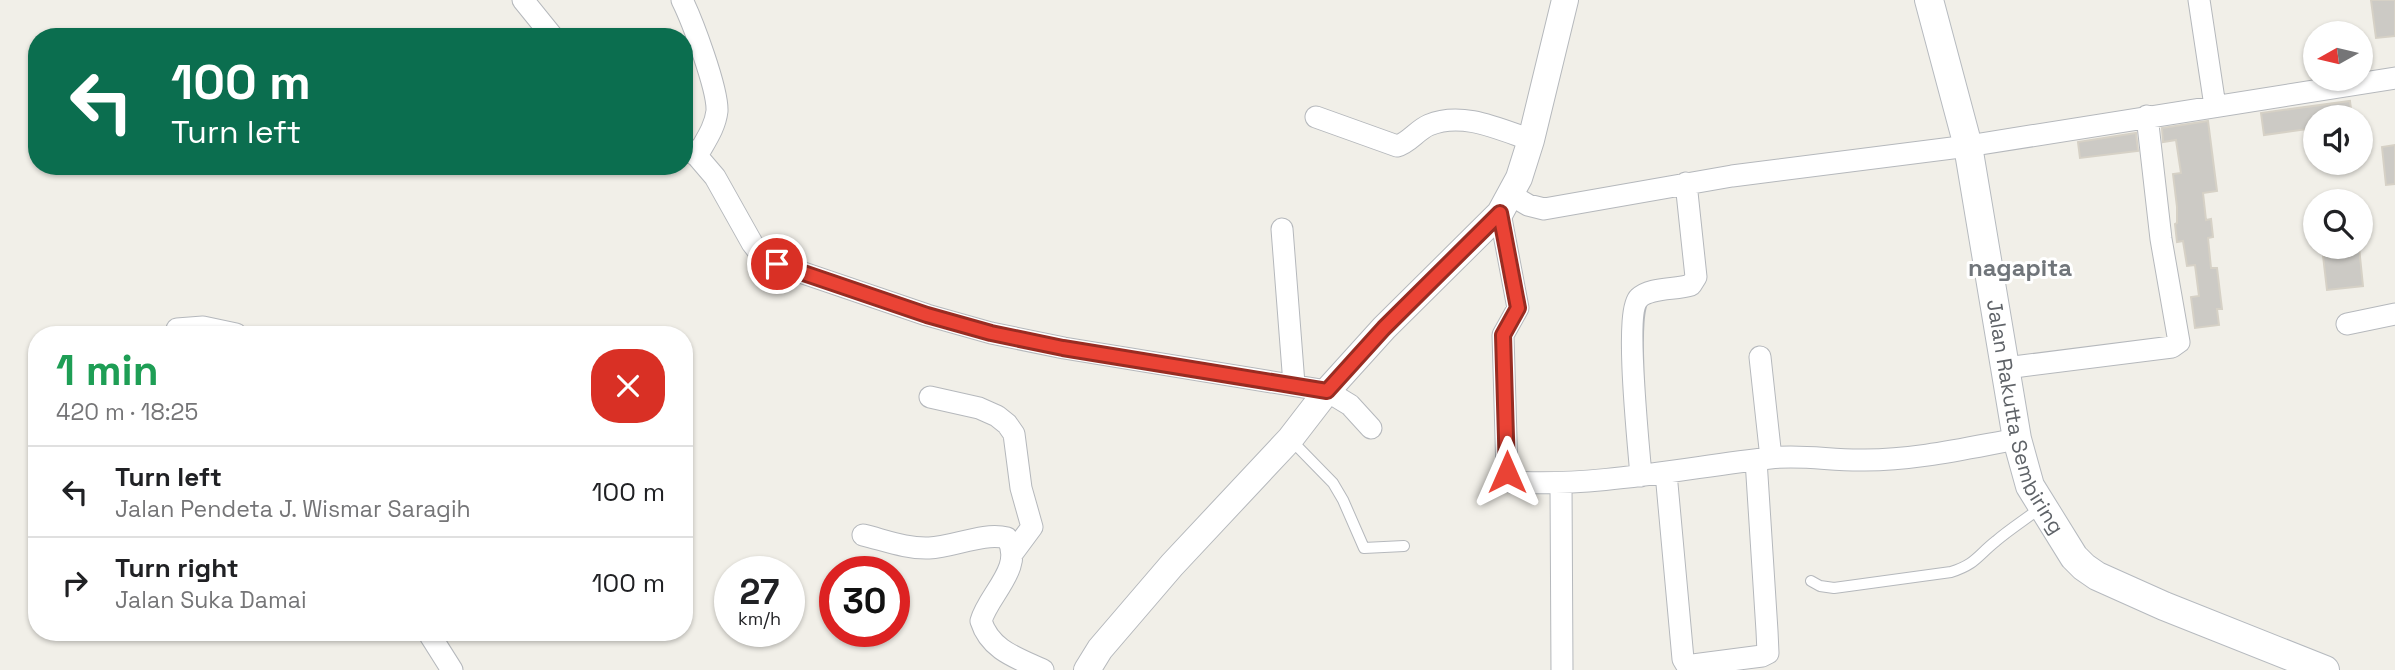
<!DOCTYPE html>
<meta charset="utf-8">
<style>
:root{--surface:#fff;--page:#f6f6f6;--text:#202124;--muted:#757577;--line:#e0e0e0}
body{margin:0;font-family:"Space Grotesk",sans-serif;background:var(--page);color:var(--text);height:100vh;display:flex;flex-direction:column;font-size:26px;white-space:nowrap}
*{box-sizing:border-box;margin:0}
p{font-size:23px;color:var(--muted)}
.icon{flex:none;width:38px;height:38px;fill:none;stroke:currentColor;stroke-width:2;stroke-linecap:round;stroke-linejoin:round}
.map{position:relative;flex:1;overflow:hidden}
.details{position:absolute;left:28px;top:326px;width:665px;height:315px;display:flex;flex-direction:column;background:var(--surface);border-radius:28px;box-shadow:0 2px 5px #0004}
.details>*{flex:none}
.guide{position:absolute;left:28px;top:28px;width:665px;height:147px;border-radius:28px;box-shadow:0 2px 5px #0004;background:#0b6e4f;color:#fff;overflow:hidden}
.needle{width:46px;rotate:262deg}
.buttons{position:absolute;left:2303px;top:21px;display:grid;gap:14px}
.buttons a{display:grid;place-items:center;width:70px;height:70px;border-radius:50%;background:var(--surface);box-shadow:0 2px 5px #0004;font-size:35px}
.speed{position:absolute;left:714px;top:556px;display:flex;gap:14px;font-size:35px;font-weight:700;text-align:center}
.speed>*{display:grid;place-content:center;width:91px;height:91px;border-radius:50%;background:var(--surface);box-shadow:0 2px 5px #0004;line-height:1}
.speed small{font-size:18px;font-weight:400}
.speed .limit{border:10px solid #d22;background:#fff;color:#111}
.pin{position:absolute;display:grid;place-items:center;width:60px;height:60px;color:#fff;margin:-30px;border:4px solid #fff;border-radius:50%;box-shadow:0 2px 7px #0007}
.me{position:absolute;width:77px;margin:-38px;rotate:0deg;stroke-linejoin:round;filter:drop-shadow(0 0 5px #0008)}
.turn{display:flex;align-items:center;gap:24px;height:147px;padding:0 28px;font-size:32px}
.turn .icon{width:91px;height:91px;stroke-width:2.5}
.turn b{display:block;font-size:49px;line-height:60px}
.round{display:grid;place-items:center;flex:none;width:74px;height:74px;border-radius:28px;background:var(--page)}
.overview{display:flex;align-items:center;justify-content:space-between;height:119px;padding:0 28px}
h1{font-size:42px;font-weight:800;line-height:52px;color:#1e9e55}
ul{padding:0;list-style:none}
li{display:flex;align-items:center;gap:21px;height:91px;padding:0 28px;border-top:2px solid var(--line)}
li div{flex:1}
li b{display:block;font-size:26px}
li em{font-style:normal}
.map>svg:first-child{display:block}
.building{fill:#cccac5;stroke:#d6d1c6;stroke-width:2}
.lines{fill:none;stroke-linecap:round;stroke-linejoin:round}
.service-casing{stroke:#b5b8bc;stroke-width:12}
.minor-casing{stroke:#b5b8bc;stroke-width:23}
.tertiary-casing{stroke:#b5b8bc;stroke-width:28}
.secondary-casing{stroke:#b6babf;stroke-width:30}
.service{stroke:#fff;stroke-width:10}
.minor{stroke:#fff;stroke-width:21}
.tertiary{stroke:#fff;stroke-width:26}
.secondary{stroke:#fff;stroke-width:28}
.route-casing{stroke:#982c22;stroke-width:18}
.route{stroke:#ea4335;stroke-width:12}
.labels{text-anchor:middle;stroke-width:6;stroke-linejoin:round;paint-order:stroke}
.street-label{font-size:21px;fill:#5f6368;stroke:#fff}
.quarter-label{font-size:24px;font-weight:bold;fill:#70757a;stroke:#fff}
</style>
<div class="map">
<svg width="2395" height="670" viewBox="0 0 2395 670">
<rect width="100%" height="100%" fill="#f1efe8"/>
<path class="building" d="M2371 0H2395V36L2376 38Z
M2350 101 2352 117H2315V128L2264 135 2261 113Z
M2208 121 2217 191 2203 193 2206 220 2211 219 2213 237 2208 238 2211 268H2217L2222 309H2217L2219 325 2195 328 2191 297 2199 296 2195 265 2187 266 2183 241 2177 242 2175 224 2177 223V207L2173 174 2181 173 2176 140 2163 142 2162 128Z
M2136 133 2138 151 2080 158 2078 142Z
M2395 145V184L2386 185 2382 147Z
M2322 247H2359L2363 286 2327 290Z"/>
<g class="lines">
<defs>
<path id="service" d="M1291 440 1333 483 1343 500 1364 548 1404 546
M1811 581 1820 586 1834 588 1951 572C1976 564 1977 556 1996 541 2010 529 2026 519 2040 508"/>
<path id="minor" d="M523 0 553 37
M682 0C692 20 718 89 717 111 715 128 705 141 697 156
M2199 0 2215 106
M1316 117 1397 146C1409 143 1417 130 1429 125 1462 111 1499 129 1531 140
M684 147 697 156 715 177 752 243 762 256 777 264 927 315 991 333 1064 348 1327 391 1350 405 1371 428
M1511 195 1528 205 1544 209 1732 176 1968 146 2395 78
M1500 213 1518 308 1503 335 1507 472 1511 482C1599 487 1683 468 1770 458 1802 454 1833 461 1865 460 1916 460 1967 448 2017 439
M1282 229 1294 384
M2347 324 2395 314
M177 329 203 327 236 334
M1760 357 1771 458
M2006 368 2172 347 2179 342 2161 239 2147 116
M930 397 979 408 997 416 1007 424 1014 434 1021 488 1032 527 1012 554
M1666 473 1683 659 1686 664 1693 665 1762 656 1768 653 1767 631 1756 460
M1641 476C1639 449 1624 312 1639 298 1650 287 1676 290 1691 285L1696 277 1686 183
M1561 484 1562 670
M863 535C884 540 907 549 929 548 954 547 983 532 1007 538 1025 567 988 595 981 621 990 650 1017 658 1043 670
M428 632 452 670"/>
<path id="tertiary" d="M1087 670 1100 649 1172 565 1290 439 1327 391 1384 328 1500 213 1519 178 1531 140 1565 0"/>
<g id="secondary">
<path id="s1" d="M1929 0 1968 146 2017 439 2030 486 2074 557 2084 567 2097 576 2164 606 2325 670"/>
</g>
</defs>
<use href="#service" class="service-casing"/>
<use href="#minor" class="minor-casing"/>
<use href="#tertiary" class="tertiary-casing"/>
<use href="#secondary" class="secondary-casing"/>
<use href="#service" class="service"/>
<use href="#minor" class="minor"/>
<use href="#tertiary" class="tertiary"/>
<use href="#secondary" class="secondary"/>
</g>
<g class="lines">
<defs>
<path id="route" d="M777 264 927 315 991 333 1063 348 1327 391 1384 328 1500 213 1518 308 1503 335 1507 472"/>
</defs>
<use href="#route" class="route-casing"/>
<use href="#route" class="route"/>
</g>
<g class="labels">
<g class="street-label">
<text dy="7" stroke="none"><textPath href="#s1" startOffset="429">Jalan Rakutta Sembiring</textPath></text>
</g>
<g class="quarter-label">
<text x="2020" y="276">nagapita</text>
</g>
</g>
</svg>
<div class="buttons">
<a><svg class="needle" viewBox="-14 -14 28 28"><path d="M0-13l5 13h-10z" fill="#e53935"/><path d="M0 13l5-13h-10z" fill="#757577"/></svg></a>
<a><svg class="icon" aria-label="sound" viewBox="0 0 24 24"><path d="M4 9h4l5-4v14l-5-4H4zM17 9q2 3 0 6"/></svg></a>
<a><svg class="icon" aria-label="search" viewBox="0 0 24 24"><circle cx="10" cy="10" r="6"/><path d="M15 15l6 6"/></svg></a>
</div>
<div class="speed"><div>27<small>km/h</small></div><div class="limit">30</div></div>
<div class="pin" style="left:777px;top:264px;background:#d93025"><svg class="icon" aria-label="arrive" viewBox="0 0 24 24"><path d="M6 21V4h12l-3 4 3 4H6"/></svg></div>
<svg class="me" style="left:1507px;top:472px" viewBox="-20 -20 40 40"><path d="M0-17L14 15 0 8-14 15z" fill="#ea4335" stroke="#fff" stroke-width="4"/></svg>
<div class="guide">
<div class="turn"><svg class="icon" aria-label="left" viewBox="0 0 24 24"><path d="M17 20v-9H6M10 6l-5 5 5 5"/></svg><div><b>100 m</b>Turn left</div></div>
</div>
<section class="details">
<div class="overview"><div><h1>1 min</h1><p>420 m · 18:25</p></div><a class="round" style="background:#d93025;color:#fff"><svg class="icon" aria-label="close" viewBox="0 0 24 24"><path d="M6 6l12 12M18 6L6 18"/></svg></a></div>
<ul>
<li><svg class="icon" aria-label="left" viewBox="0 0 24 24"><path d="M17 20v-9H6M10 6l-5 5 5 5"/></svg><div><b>Turn left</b><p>Jalan Pendeta J. Wismar Saragih</p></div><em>100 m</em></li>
<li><svg class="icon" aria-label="right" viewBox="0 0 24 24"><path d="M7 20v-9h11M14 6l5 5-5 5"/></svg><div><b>Turn right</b><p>Jalan Suka Damai</p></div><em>100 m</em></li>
</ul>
</section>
</div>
